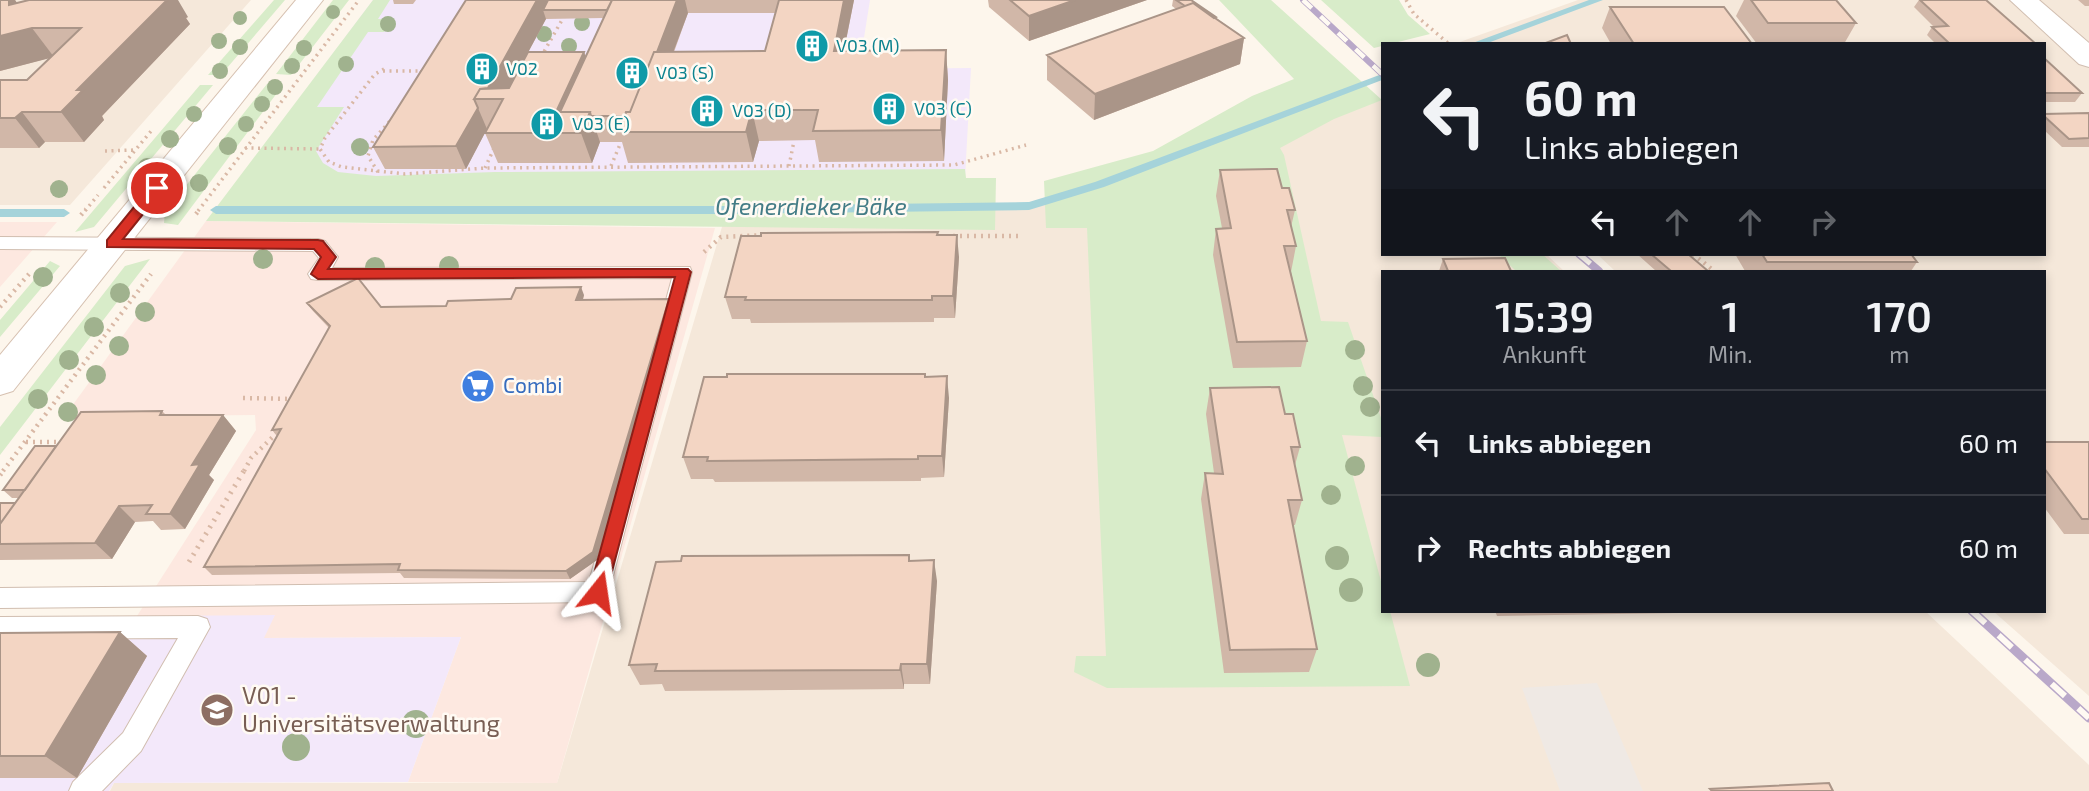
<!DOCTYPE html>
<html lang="de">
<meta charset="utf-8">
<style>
:root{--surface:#171b24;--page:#20242c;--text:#f1f3f6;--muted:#9ea1a6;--line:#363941}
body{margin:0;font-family:"Exo 2",sans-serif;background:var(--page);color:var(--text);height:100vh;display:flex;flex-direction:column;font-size:26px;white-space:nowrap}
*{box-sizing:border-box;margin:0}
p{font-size:23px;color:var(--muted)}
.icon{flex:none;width:38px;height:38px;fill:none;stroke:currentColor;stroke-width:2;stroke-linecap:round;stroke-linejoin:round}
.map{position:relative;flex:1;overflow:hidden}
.panel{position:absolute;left:1381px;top:270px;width:665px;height:343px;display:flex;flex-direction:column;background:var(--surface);border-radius:0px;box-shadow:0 4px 10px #0003}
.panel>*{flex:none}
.top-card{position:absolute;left:1381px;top:42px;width:665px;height:214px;border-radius:0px;box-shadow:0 4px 10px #0003;background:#171b24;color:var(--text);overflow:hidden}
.pin{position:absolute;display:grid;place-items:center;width:60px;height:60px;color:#fff;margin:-30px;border:4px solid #fff;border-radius:50%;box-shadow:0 2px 7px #0007}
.me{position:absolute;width:77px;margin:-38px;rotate:15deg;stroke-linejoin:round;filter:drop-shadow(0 0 5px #0008)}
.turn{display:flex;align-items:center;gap:24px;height:147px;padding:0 28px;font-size:32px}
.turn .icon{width:91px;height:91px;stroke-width:2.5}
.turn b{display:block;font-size:49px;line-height:60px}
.lanes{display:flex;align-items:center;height:66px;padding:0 28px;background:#0003;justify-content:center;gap:35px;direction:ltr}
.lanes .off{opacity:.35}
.eta{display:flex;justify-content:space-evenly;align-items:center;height:119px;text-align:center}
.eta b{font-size:42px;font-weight:600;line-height:49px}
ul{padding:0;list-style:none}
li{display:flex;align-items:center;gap:21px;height:105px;padding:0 28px;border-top:2px solid var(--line)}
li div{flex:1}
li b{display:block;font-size:26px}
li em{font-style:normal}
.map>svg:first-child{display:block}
.residential{fill:#f5e8da}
.commercial{fill:#fde8e0}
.industrial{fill:#efe9e4}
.education{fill:#f3e8fa}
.green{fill:#d8ecc9}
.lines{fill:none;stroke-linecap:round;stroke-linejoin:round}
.stream{fill:#a5d3da;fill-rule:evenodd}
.lane-casing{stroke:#d1beb0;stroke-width:2}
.street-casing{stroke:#d1beb0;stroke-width:2}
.secondary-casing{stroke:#d6c0b0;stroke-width:2}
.path-far2{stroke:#d9b8a5;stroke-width:3.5;stroke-dasharray:2 4.5;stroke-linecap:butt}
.path-far1{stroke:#d9b8a5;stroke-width:4.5;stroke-dasharray:2 5;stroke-linecap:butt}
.path{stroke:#d9b8a5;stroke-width:5;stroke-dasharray:2 6;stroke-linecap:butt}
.lane{fill:#fff;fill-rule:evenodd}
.street{fill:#fff;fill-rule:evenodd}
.secondary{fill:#fff;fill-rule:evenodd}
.rail-far2-casing{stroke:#b9a8c9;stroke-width:6}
.rail-far1-casing{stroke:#b9a8c9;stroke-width:8}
.rail-casing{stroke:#b9a8c9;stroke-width:9}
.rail-far2{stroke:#fffaf3;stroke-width:4.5;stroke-dasharray:12;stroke-linecap:butt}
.rail-far1{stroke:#fffaf3;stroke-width:5;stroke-dasharray:15;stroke-linecap:butt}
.rail{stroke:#fffaf3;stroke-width:6;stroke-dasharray:18;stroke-linecap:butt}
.tree{fill:#a0b28e}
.wall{fill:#d1b7a8;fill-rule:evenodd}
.shaded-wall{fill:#aa9588}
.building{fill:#f3d5c3;stroke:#aa9588;stroke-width:2}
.route{fill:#d93025;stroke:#8d1f18;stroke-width:2}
.labels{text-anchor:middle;stroke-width:5;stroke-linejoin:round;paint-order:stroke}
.far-culture-label{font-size:18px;fill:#0d838f;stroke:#fffaf3;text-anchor:start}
.shop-label{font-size:21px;fill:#366cbe;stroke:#fffaf3;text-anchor:start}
.water-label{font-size:23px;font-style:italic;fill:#437c86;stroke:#fffaf3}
.near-education-label{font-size:24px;fill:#785e54;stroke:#fffaf3;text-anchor:start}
</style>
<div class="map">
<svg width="2089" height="791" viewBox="0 0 2089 791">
<rect width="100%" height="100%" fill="#fdf6ec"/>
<path class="residential" d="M0 0H251L70 205H0Z
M1578 0H2089V696L1993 611H2044V271H1615L1597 254H2044V44H1454Z
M1382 100V254H1546L1564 271H1382V611H1925L2089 765V791H110L114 783H557L727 210 1029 206 1062 198Z"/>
<path class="commercial" d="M206 221 715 228 557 783 408 782 461 637 263 638 274 616H137L256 430 255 415 64 417Z
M0 222H57L0 287Z"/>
<path class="industrial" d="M1597 683 1643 791H1560L1522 688Z"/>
<path class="education" d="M373 0H870L859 69 971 68 965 178 239 179Z
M275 615 264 638 461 637 408 782 114 783 109 791H0V617Z"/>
<path class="green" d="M274 0H285L221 75H208Z
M333 0H349L291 75 276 74Z
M373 0H390L378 19H392L384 32H368L317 107H344L316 151 323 163 338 172 376 176 495 172 965 169 966 178H996L995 230 206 221Z
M1219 0H1271L1382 100 1334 119 1280 148 1284 155 1321 321 1348 322 1382 421V437L1342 435 1382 585V611H1390L1410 686 1107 688 1074 672 1076 656H1106L1087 228H1046L1044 181 1153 151 1252 96 1294 79Z
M1321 0H1399L1408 15 1430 34 1374 48Z
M267 84 283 85 178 225 164 223 165 212Z
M200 85H213L94 227 75 232Z
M1498 254H1542L1561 271H1516Z
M150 259 0 455V427L125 266Z
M50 261 60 266 0 337V320Z"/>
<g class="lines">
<path class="stream" d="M1589 0H1603L1485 44H1470Z
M1382 74V80L1104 187 1029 210 727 214H216L210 210 216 206H727L1029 202 1095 182Z
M0 209H64L70 213 64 217H0Z"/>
<defs>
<path id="lane" d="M0 237 318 239 325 241 338 257 332 268 690 267 692 272 607 599 598 602 0 608V588L589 582 672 278 318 280 311 279 308 274 319 258 313 251 0 249Z
M198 616 207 619 210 627 141 751 102 791H69L73 782 123 733 178 638 0 639V617Z"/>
<path id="street" d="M2010 0H2039L2089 43V67L2079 64Z"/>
<path id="secondary" d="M296 0H323L13 391 0 395V355Z"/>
</defs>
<use href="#lane" class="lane-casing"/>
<use href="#street" class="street-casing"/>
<use href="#secondary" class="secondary-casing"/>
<path class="path-far2" d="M1406 0 1414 14 1449 44
M0 6 17 0
M541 57 566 13
M384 69 375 74 325 138 320 149 329 162 342 167 405 174 485 168 954 165 1026 145
M383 71H422L419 75
M245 148 320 149
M105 151 135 150
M611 166 621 142
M789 166 794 141
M485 168 495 146
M378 172 368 156 373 140 390 121
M104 188 152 130
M85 211 98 195
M198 211 359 0"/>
<path class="path-far1" d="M196 214 200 209
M81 215 86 209
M953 236H1022
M704 252 721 237 766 235
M1693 254 1714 271
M0 307 29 274
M243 398 292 399
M26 442H66
M3 471 151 274
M244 471 251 458 279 431"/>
<path class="path" d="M0 475 5 469
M189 562 245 469"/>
<use href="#lane" class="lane"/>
<use href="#street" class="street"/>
<use href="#secondary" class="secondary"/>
<defs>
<path id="rail-far2" d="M1303 0 1382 74"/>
<path id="rail-far1" d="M1579 254 1599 271"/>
<path id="rail" d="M1972 611 2089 718"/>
</defs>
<use href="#rail-far2" class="rail-far2-casing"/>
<use href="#rail-far1" class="rail-far1-casing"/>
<use href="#rail" class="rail-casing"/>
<use href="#rail-far2" class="rail-far2"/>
<use href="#rail-far1" class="rail-far1"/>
<use href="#rail" class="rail"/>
</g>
<g class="tree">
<circle cx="333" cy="12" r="7"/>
<circle cx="240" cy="18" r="7"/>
<circle cx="582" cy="23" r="8"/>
<circle cx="388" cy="24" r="8"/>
<circle cx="544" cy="34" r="8"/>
<circle cx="219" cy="41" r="8"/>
<circle cx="569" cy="46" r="8"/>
<circle cx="240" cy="47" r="8"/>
<circle cx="304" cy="48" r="8"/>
<circle cx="346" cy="64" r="8"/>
<circle cx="292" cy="66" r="8"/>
<circle cx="220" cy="71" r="8"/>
<circle cx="275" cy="87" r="8"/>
<circle cx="262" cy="104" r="8"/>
<circle cx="194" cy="114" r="8"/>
<circle cx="246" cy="124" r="8"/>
<circle cx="170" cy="139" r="9"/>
<circle cx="228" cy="146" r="9"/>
<circle cx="360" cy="147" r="9"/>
<circle cx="147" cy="167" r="9"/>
<circle cx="199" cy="183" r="9"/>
<circle cx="59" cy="189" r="9"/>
<circle cx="263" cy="259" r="10"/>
<circle cx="449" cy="266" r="10"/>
<circle cx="375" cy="267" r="10"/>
<circle cx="43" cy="277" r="10"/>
<circle cx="120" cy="293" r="10"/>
<circle cx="145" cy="312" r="10"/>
<circle cx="94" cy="327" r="10"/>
<circle cx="119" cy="346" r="10"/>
<circle cx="1355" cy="350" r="10"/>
<circle cx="69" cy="360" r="10"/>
<circle cx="96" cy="375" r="10"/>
<circle cx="1363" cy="386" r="10"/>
<circle cx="38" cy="399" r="10"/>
<circle cx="1370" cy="407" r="10"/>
<circle cx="68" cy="412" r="10"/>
<circle cx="1355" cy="466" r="10"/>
<circle cx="1331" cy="495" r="10"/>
<circle cx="1337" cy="558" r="12"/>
<circle cx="1351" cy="590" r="12"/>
<circle cx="1428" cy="665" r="12"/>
<circle cx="416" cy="724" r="14"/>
<circle cx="296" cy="747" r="14"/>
</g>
<path class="wall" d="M0 0H15L17 3 188 17 186 18 190 24 102 116 104 120 84 142H45L39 148H0V80H27L49 58 0 71Z
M393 0H416L413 4H394Z
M466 0H854L844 51 946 50 948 80 944 161 819 162 815 140 759 141 753 162 628 163 622 142H600L592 163H498L485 133 487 129 466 169H385L373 147ZM688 13H776L765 51 674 52ZM603 18 586 56 584 52 509 88 546 19Z
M988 0H1147L1029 41 989 7Z
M1173 0H1191L1244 38 1240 64 1094 120 1047 80V55L1176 9 1172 6Z
M1744 0H1836L1856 23 1844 44H1757L1736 16Z
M1919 0H1986L2036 44H1936L1927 35 1932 27H1934L1914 7Z
M2078 0H2089V6H2085Z
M1610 7 1752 44H1611L1602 28Z
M2044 58 2082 93 2075 102H2044Z
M2089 113V147H2062L2044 130V114Z
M1220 170 1282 188 1295 210 1291 227 1296 246 1291 272 1307 341 1301 367 1233 368 1213 255 1216 229 1222 228 1216 196Z
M938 235 959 257 955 318H934V322L751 323 750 319H732L725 297Z
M1637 254H1688L1708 271H1656Z
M1735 254H1911L1917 262 1911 271H1745Z
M1443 259 1511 271H1439Z
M584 295 583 300 669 299 672 308 597 560 570 579 404 578 400 573 212 575 204 567 277 436 272 430 329 328 313 311 307 303 381 307 446 306 511 299Z
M925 377 949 398 944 477 921 478V481L715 482 713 479H691L683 457Z
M1210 388 1285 414 1300 447 1295 465 1302 500 1295 525H1293L1317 649 1309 672 1224 673 1201 499 1205 473H1214L1206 414Z
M162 411 166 415H223L236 431 209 475 214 480 185 529 161 530 153 521 135 522 112 559 0 560V503H15L19 498H12L3 490 56 446Z
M2044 442H2089V534H2064L2044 507Z
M910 561 937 581 930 684H904V689L665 691 662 684 640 685 629 665Z
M1495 611H1742L1741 612 1497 616Z
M120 632 147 656 77 778H0V633Z"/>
<path class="shaded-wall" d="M9 0H15L29 20 32 28 54 57 0 71V36L9 5Z
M166 0H178L188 17 186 18 190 24 102 116 104 120 84 142 61 112 77 90Z
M537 0H556L543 10 546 19 503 99H482Z
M677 0H685L688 13 643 132 632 116Z
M844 0H854L838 80 834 51Z
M1075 0H1147L1029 41V16Z
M1244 38 1240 64 1094 120 1095 94Z
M946 50 948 80 944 161 941 130Z
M584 52 594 82 579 116 556 112Z
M478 108 487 129 466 169 456 146Z
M752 110 759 141 753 162 746 132Z
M22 112 45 142 39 148 15 118Z
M590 112 600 142 592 163 581 133Z
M957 235 959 257 955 318 953 296Z
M581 287 584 295 580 309 576 300Z
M669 299 672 308 597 560 570 579 566 571Z
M947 376 949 398 944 477 942 456Z
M223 415 236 431 209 475 214 480 185 529 170 514 192 465Z
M119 506 135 522 112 559 95 543Z
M934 560 937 581 930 684 927 664Z
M120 632 147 656 77 778 45 756Z
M901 664 904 684V689L900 670Z"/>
<path class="building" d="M0 0H9V5L29 0H167L77 90H83L61 112H22L15 118H0V80H27L81 28H32L0 36Z
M466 0H537L488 88 480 89 474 99 478 108 456 146 373 147Z
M548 0H612L607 10H543Z
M612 0H677L657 52H654L630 112H626L625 116H591L590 112H560Z
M779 0H844L834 51 946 50 941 130 813 131 818 110H752L746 132H618L626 112H630L654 52 765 51Z
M1010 0H1075L1029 16Z
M1176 0H1191L1216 17 1214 18 1193 3 1185 6Z
M1751 0H1836L1856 23H1768Z
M1920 0H1986L2036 44H1950L1932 27 1948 26Z
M1193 3 1244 38 1095 94 1047 55Z
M1610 7H1724L1752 44H1634Z
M1567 35 1571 44H1543Z
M528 52H584L556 112H590L581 133H485L503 99H474L480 89 509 88Z
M2044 58 2082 93H2044Z
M2089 113V138L2069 139 2044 116V114Z
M1277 169 1282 188H1289L1295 210H1287L1296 246H1284L1307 341 1237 342 1216 229 1231 228 1220 170Z
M938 232 937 235H957L953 296H932V300H745L746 297H725L741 236H761V233Z
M1651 254H1688L1708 271H1671Z
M1762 254H1911L1917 262H1767Z
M1505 258 1511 271H1448L1443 259Z
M358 278 381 307 446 306 448 301 511 299 516 288 581 287 576 300 669 299 593 552 566 571 398 570 400 564 204 567 281 429 272 430 330 326 307 303Z
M727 374H925V377L947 376 942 456H918V459L707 461 708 457H683L704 377H727Z
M1279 387 1285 414H1293L1300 447H1291L1302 500H1288L1317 649 1230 650 1205 473 1223 474 1210 388Z
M162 411 160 415H223L192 465 200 464 170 514H146L152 505 119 506 95 543 0 544V524L81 412Z
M2044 442H2089V519H2082L2044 468Z
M35 446H56L25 490H3Z
M0 503H15L0 524Z
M909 555V561L934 560 927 664H901L900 670 655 671 657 664 629 665 656 562 681 561 682 556Z
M120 632 45 756H0V633Z
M1829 783 1833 791H1712L1710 789Z"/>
<path class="route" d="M157 184 164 188 123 239 318 240 323 241 336 257 328 269H688L691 272 605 598 598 600 592 598 589 592 675 277 318 279 311 274 321 257 314 249 107 247V240L152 185Z"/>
<defs>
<symbol id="building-disc" viewBox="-11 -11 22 22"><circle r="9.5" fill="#0f9aa8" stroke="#fffaf3"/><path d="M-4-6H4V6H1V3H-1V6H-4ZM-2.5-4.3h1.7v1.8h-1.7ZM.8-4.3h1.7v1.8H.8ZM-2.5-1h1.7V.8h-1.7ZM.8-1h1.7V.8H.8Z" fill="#fff"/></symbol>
<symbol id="supermarket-disc" viewBox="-11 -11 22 22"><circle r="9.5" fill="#3f7fe0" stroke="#fffaf3"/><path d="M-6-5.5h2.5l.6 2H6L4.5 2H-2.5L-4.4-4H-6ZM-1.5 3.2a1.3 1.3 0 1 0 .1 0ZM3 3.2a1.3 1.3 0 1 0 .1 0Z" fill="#fff"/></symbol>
<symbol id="university-disc" viewBox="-11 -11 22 22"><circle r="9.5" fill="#8d6e63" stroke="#fffaf3"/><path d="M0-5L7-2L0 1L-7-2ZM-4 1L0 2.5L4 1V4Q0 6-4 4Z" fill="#fff"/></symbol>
</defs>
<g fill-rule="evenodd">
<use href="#building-disc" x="793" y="27" width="38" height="38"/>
<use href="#building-disc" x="463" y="50" width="38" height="38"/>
<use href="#building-disc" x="613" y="54" width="38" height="38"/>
<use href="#building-disc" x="870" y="90" width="38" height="38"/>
<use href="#building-disc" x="688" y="92" width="38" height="38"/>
<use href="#building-disc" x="528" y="105" width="38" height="38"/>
<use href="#supermarket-disc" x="459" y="367" width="38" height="38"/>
<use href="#university-disc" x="198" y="691" width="38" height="38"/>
</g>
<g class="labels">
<g class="far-culture-label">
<text x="836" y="52">V03 (M)</text>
<text x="506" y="75">V02</text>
<text x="656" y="79">V03 (S)</text>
<text x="914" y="115">V03 (C)</text>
<text x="732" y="117">V03 (D)</text>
<text x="572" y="130">V03 (E)</text>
</g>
<g class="shop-label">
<text x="503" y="393">Combi</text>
</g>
<g class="water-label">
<text x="811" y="215">Ofenerdieker Bäke</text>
</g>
<g class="near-education-label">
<text x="242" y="704">V01 -<tspan x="242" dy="28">Universitätsverwaltung</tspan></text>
</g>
</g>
</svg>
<div class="pin" style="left:157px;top:188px;background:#d93025"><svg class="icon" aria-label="arrive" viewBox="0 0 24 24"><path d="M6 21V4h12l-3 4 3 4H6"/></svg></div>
<svg class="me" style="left:598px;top:592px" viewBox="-20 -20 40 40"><path d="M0-17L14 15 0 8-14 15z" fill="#d93025" stroke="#fff" stroke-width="4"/></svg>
<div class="top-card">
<div class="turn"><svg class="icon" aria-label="left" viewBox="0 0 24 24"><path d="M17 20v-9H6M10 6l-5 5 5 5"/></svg><div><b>60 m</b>Links abbiegen</div></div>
<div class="lanes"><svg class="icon" aria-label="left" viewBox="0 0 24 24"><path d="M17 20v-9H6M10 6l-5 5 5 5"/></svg><svg class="icon off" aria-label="ahead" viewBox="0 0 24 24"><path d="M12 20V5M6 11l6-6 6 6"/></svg><svg class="icon off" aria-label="ahead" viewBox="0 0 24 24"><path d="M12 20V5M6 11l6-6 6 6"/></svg><svg class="icon off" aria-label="right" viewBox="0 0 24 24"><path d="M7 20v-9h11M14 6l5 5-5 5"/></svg></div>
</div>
<section class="panel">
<div class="eta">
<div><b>15:39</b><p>Ankunft</p></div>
<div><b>1</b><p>Min.</p></div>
<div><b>170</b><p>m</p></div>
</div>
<ul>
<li><svg class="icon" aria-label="left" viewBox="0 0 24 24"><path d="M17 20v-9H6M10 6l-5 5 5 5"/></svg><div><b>Links abbiegen</b></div><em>60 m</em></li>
<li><svg class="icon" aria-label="right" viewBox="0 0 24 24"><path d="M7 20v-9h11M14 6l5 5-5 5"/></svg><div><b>Rechts abbiegen</b></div><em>60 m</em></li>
</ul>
</section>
</div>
